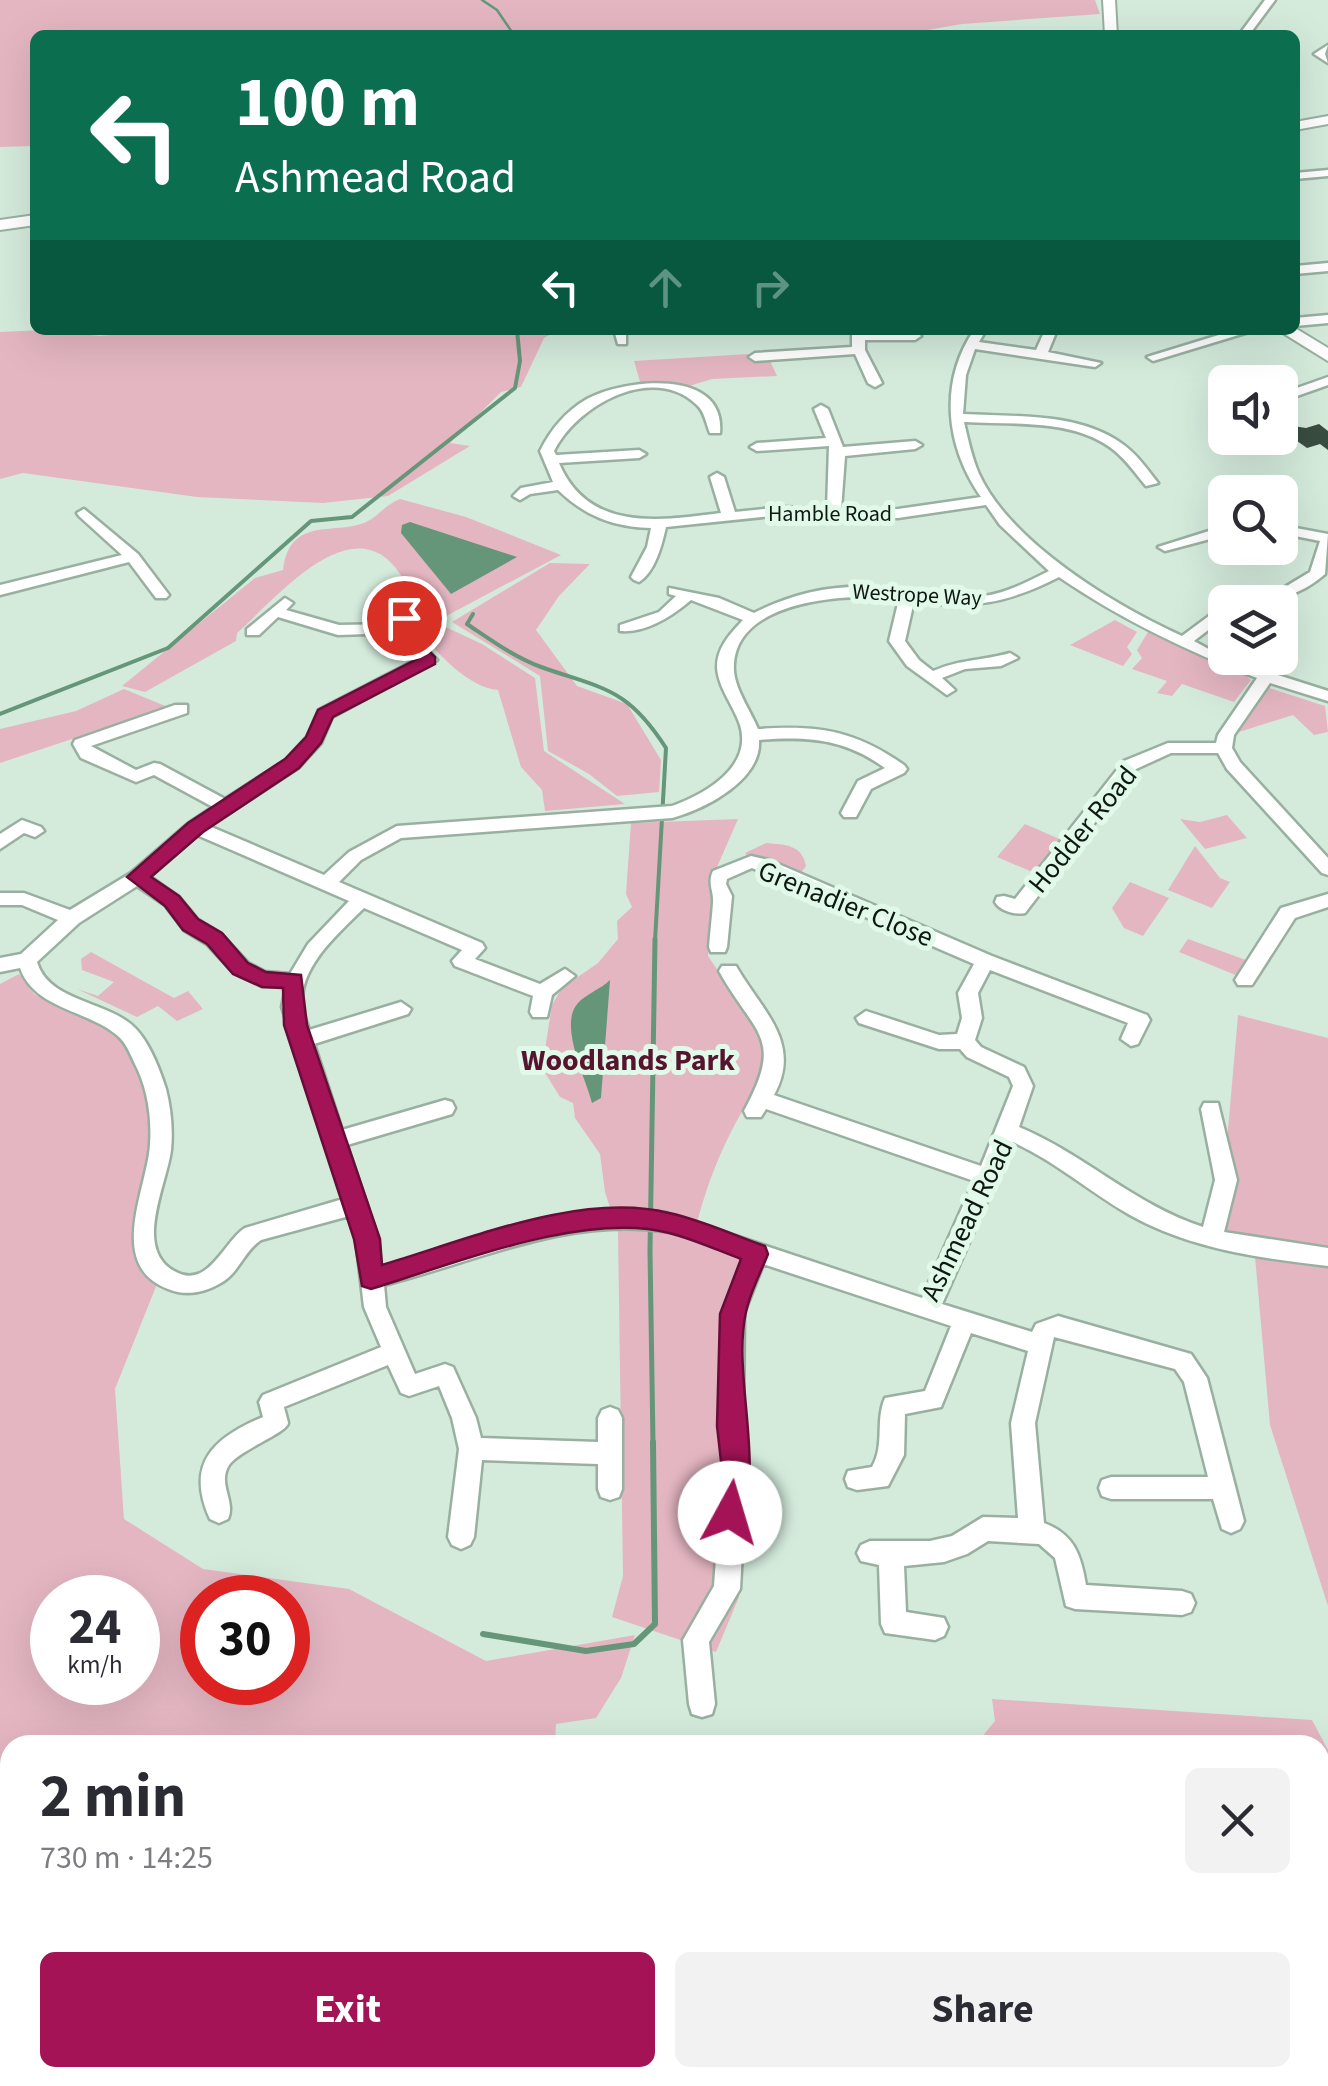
<!DOCTYPE html>
<meta charset="utf-8">
<style>
:root{--surface:#fff;--page:#f2f2f3;--text:#2b2b33;--muted:#7c7c81;--accent:#a31356}
body{margin:0;font-family:"Source Sans 3",sans-serif;background:var(--page);color:var(--text);height:100vh;display:flex;flex-direction:column;font-size:38px;white-space:nowrap}
*{box-sizing:border-box;margin:0}
p{font-size:32px;color:var(--muted)}
.icon{flex:none;width:55px;height:55px;fill:none;stroke:currentColor;stroke-width:2;stroke-linecap:round;stroke-linejoin:round}
.map{position:relative;flex:1;overflow:hidden}
.sheet{position:absolute;left:0px;top:1735px;width:1330px;height:352px;display:flex;flex-direction:column;background:var(--surface);border-radius:30px 30px 0 0;box-shadow:0 10px 40px #0002}
.sheet>*{flex:none}
.top-card{position:absolute;left:30px;top:30px;width:1270px;height:305px;border-radius:15px;box-shadow:0 10px 40px #0002;background:#0b6e4f;color:#fff;overflow:hidden}
.fabs{position:absolute;left:1208px;top:365px;display:grid;gap:20px}
.fabs a{display:grid;place-items:center;width:90px;height:90px;border-radius:15px;background:var(--surface);box-shadow:0 10px 40px #0002;font-size:50px}
.speed{position:absolute;left:30px;top:1575px;display:flex;gap:20px;font-size:50px;font-weight:700;text-align:center}
.speed>*{display:grid;place-content:center;width:130px;height:130px;border-radius:50%;background:var(--surface);box-shadow:0 10px 40px #0002;line-height:1}
.speed small{font-size:25px;font-weight:400}
.speed .limit{border:15px solid #d22;background:#fff;color:#111}
.pin{position:absolute;display:grid;place-items:center;width:85px;height:85px;color:#fff;margin:-42px;border:5px solid #fff;border-radius:50%;box-shadow:0 2px 10px #0007}
.me{position:absolute;width:110px;margin:-55px;rotate:6deg;stroke-linejoin:round;filter:drop-shadow(0 0 8px #0008)}
.turn{display:flex;align-items:center;gap:35px;height:210px;padding:0 40px;font-size:45px}
.turn .icon{width:130px;height:130px;stroke-width:2.5}
.turn b{display:block;font-size:70px;line-height:85px}
.lanes{display:flex;align-items:center;height:95px;padding:0 40px;background:#0003;justify-content:center;gap:50px;direction:ltr}
.lanes .off{opacity:.35}
.round{display:grid;place-items:center;flex:none;width:105px;height:105px;border-radius:15px;background:var(--page)}
.headline{display:flex;align-items:center;justify-content:space-between;height:170px;padding:0 40px}
h1{font-size:60px;font-weight:700;line-height:75px}
.primary-button{display:flex;gap:20px;margin-top:auto;padding:20px 40px}
.primary-button a{flex:1;height:115px;border-radius:15px;background:var(--accent);color:#fff;font-size:40px;font-weight:700;line-height:115px;text-align:center}
.primary-button a+a{background:var(--page);color:var(--text)}
.map>svg:first-child{display:block}
.green{fill:#e4b6c2;fill-rule:evenodd}
.water{fill:#669679}
.lines{fill:none;stroke-linecap:round;stroke-linejoin:round}
.stream-far3{stroke:#669679;stroke-width:2.5}
.stream-far2{stroke:#669679;stroke-width:4}
.stream-far1{stroke:#669679;stroke-width:5}
.stream{stroke:#669679;stroke-width:6}
.building{fill:#394d40}
.street-casing{stroke:#99b0a1;stroke-width:5}
.secondary-casing{stroke:#99b0a1;stroke-width:4}
.street{fill:#fff;fill-rule:evenodd}
.secondary{fill:#fff;fill-rule:evenodd}
.route{fill:#a31356;stroke:#6a0c38;stroke-width:2.5}
.labels{text-anchor:middle;stroke-width:10;stroke-linejoin:round;paint-order:stroke}
.far-street-label{font-size:22px;fill:#0f1712;stroke:#e1f9e9}
.street-label{font-size:28px;fill:#0f1712;stroke:#e1f9e9}
.neighbourhood-label{font-size:30px;font-weight:bold;fill:#56142e;stroke:#e1f9e9}
</style>
<div class="map">
<svg width="1328" height="2086" viewBox="0 0 1328 2086">
<rect width="100%" height="100%" fill="#d4ebdc"/>
<path class="green" d="M0 0H1095L1100 14 962 24 899 35H35V146L0 147Z
M44 330 100 336 165 330 553 333 544 338 521 387 501 392 450 443 470 446 388 496 323 503 197 497 23 473 0 479V332Z
M748 354 751 360 769 359 777 376 712 379 686 387 641 385 634 361Z
M400 499 466 517 561 555 435 622 482 644 535 678 544 751 625 804 545 811 542 790 521 767 498 690C469 688 437 653 419 631 420 605 414 595 400 574 353 503 275 600 237 633L236 641 145 692 122 686 255 578 283 570C290 518 329 534 361 524 377 519 384 505 400 499Z
M550 563 590 564 559 596 536 630 577 686 627 704 661 760 659 792 617 796 589 774 548 751 540 676 452 622Z
M1115 620 1137 632 1127 647 1132 654 1123 666 1070 645Z
M1148 632 1243 673 1251 680 1234 702 1182 684 1172 696 1157 693 1167 681 1132 669 1142 658 1137 650Z
M1269 688 1325 706 1328 732 1314 735 1293 715 1239 732Z
M124 689 168 707 0 763V729L76 711Z
M1227 815 1247 838 1205 849 1180 819 1200 822Z
M738 819 714 874 708 956 764 1039 771 1067C736 1115 712 1165 697 1223L772 1249 743 1321 739 1597 716 1652 612 1617 623 1576 618 1233 605 1192 600 1154 575 1118 573 1103 560 1097 542 1068 552 1005 562 988 598 963 618 939 617 921 632 907 626 894 631 823Z
M1025 824 1064 841 1037 874 997 857Z
M766 843C785 845 802 844 806 866L800 874 760 856 749 858 745 853Z
M1195 846 1220 878 1230 882 1212 908 1168 890Z
M1130 882 1169 898 1143 936 1124 928 1112 908Z
M1188 939 1246 960 1247 964 1238 976 1179 952Z
M91 952 174 998 188 991 203 1009 177 1021 158 1006 137 1017 77 989 98 996 114 982 82 970 81 959Z
M19 974 34 994 126 1035 157 1118 138 1215 159 1279 115 1389 124 1519 203 1569 349 1589 486 1661 635 1635 621 1678 596 1718 556 1724 555 1745H10V2078H930L936 2086H0V984ZM52 1598H138V1682H52ZM202 1598H288V1682H202Z
M1238 1015 1328 1038V1248L1219 1233Z
M1255 1257 1328 1266V1606L1270 1425Z
M992 1699 1312 1720 1328 1750V2086H947L940 2078H1320V1745H975L995 1721Z"/>
<path class="water" d="M410 522 517 557 451 594 401 533 402 525Z
M610 980 601 1098 592 1103C586 1079 558 1024 578 1003 586 994 601 989 610 980Z"/>
<g class="lines">
<path class="stream-far3" d="M482 0 497 10 514 35"/>
<path class="stream-far2" d="M473 614 467 624C491 640 514 657 541 667 603 689 627 687 666 748L655 941
M0 714 168 648 311 521 352 517 515 388 520 361 517 330"/>
<path class="stream-far1" d="M653 1444 650 1251 655 939"/>
<path class="stream" d="M483 1634 586 1651 634 1644 655 1624 653 1442"/>
</g>
<path class="building" d="M1280 424 1306 428 1319 424 1328 431V450L1320 444 1307 448 1280 429Z"/>
<g class="lines">
<defs>
<path id="street" d="M1265 0H1275L1249 35H1239Z
M1328 45 1325 54 1328 63 1314 54Z
M1328 170V176L1295 179V173Z
M1328 263V271L1295 274V266Z
M1328 315V323L1295 326V318Z
M614 330H626V344H618Z
M852 330 915 332 921 336 915 340H865V350L882 383 875 387 868 383 855 354 755 361 749 357 755 353 852 347Z
M974 330H986L979 342 1036 350 1045 330H1057L1048 352 1101 363 1095 367 975 349 966 375 963 414C1014 417 1077 412 1121 443 1136 453 1147 469 1158 483L1146 486C1136 474 1127 461 1115 451 1075 418 1012 425 964 422 968 439 972 458 979 474 1011 543 1114 605 1182 636L1225 604V617L1194 641 1225 658 1328 691V701L1270 683 1234 735 1232 748 1240 762 1328 858V875L1322 873 1227 769 1218 753H1171L1136 769 1025 913C1015 915 1000 911 995 902L997 897 1004 896 1015 899 1124 761 1168 743H1216L1218 735 1257 678C1187 651 1122 620 1059 577 1008 603 971 610 914 601L905 641 919 660 933 671C961 659 982 661 1010 653L1018 658 1001 666 965 669 942 678 955 690 947 695 907 666 889 641 899 599C852 593 738 598 734 664 732 686 750 709 758 729 818 725 854 730 904 765L907 769 904 773 871 789 856 817H844L841 813 858 781 885 768C845 739 808 736 759 740 762 780 705 809 672 818L401 838 361 860 339 882 482 943 485 948 475 959 540 984 565 969 575 976 552 995 547 1017H533L530 1012 533 996 455 966 452 961 462 950 364 908C339 933 298 967 302 1007 303 1014 307 1023 309 1030L401 1002 411 1009 408 1014 314 1044 342 1130 445 1100 452 1102 455 1108 452 1114 347 1145 378 1239 381 1267C485 1241 556 1205 667 1213L922 1298 974 1181 766 1109 761 1117H747L744 1111C785 1036 755 1036 719 971L722 966H736C761 1010 803 1042 774 1095L981 1166 1013 1086 1009 1077 967 1057 960 1049H939L859 1023 856 1018 866 1011 939 1035 957 1034 962 1018 958 993 974 964 752 868 727 879 726 884 732 896 727 947 725 952H711L709 947C710 932 712 918 713 903 714 890 707 884 713 871L751 856 769 860 992 956 1147 1015 1150 1020 1138 1044 1131 1046 1121 1039 1128 1023 990 970 978 993 982 1018 975 1040 981 1047 1024 1067 1033 1086 1019 1127C1084 1154 1135 1205 1203 1227L1215 1180 1201 1109 1204 1103H1218L1237 1180 1224 1232 1328 1248V1266C1259 1258 1191 1249 1130 1215 1090 1192 1055 1161 1013 1142L942 1304 1032 1332 1036 1324 1058 1316 1191 1354 1207 1378 1244 1521 1240 1529 1231 1533 1222 1529 1213 1499H1111L1102 1496 1099 1488 1102 1480 1111 1477H1208L1184 1382 1175 1369 1054 1337 1035 1423 1044 1523C1074 1534 1081 1555 1086 1585L1182 1591 1191 1594 1195 1603 1191 1612 1182 1615 1075 1609 1066 1606 1055 1558 1039 1544 988 1541 967 1554 944 1562 904 1566 906 1612 944 1618 948 1627 944 1636 935 1640 885 1633 881 1624 879 1565 861 1561 857 1553 861 1545 870 1541H930L952 1536 983 1517 1018 1518 1011 1423 1028 1351 971 1333 941 1407 905 1414 904 1455 888 1486 857 1490 848 1487 845 1479 848 1471 872 1467C885 1445 875 1420 885 1398L925 1391 951 1326 763 1264 744 1313 743 1425 747 1461 740 1589 709 1642 715 1704 712 1714 702 1717 692 1714 689 1704 683 1640 714 1586 723 1461 719 1425 722 1313 743 1258C718 1249 690 1234 663 1231 566 1217 475 1262 384 1285L386 1307 415 1374 445 1364 453 1367 476 1418 481 1438 598 1442V1418L602 1410 610 1407 618 1410 622 1418V1489L619 1497 610 1500 601 1497 598 1489V1464L482 1460 474 1537 470 1545 461 1549 452 1545 448 1537 459 1449 452 1418 439 1386 409 1396 401 1393 388 1365 284 1407C284 1408 288 1422 288 1423 287 1433 239 1450 229 1465 217 1484 236 1501 228 1519L219 1523 210 1519C185 1464 213 1438 263 1417L259 1402 263 1395 381 1347 364 1307 356 1239 349 1216 261 1240C243 1252 239 1274 219 1284 203 1293 185 1296 168 1289 105 1265 148 1187 150 1144 152 1116 147 1086 134 1062 130 1053 126 1043 118 1036 88 1010 34 1009 20 968L0 972V958L21 954 58 920 22 905H0V893H24L70 910 131 873 189 823 213 807 154 775 136 782 81 758 73 744 75 740 175 705H187V713L91 746 136 770 154 763 160 764 225 799 286 760 307 737 319 710 418 659 398 633 338 635 278 617 259 635H247V629L285 598 293 603 286 610 339 625 397 624 403 605H413L416 638 437 660 332 717 321 743 298 768 209 826 324 875 349 852 397 826 672 806C705 794 753 767 740 725 734 706 718 688 717 667 717 647 731 633 743 620L691 600C672 616 647 633 620 631V625L659 612 676 596 669 594V588L719 598 754 613C793 593 838 583 883 588 916 592 950 600 984 596 1007 593 1029 581 1049 571L1000 525 986 505 898 518 782 515 666 527C662 545 655 572 639 582L634 580 631 577 647 547 651 528C613 527 585 516 558 490L530 494 520 500 513 496 521 488 553 482 540 451C551 429 565 412 587 399 623 379 726 367 720 433H710C706 424 705 412 697 405 653 362 576 406 554 451L556 455 639 450 646 454 639 458 559 463C588 532 659 521 721 513L710 477 717 473 724 477 735 512 782 507 827 509 829 446 757 451 750 447 757 443 826 438 814 409 821 405 828 409 843 447 915 441 922 445 915 449 845 456 841 510 898 509 981 497C945 445 939 382 974 330ZM197 835 349 901 308 944 290 974 265 972 248 963 221 934 198 920 179 897 149 876ZM137 886 165 905 184 930 207 944 234 973 262 986 286 987 282 1007 343 1199 245 1228C224 1241 208 1291 174 1271 133 1248 167 1184 171 1150 173 1130 171 1109 166 1089 160 1070 149 1042 135 1028 109 1001 48 1002 37 962L79 923Z
M1235 330H1255L1153 361 1147 357Z
M1328 377V385L1280 402V394Z
M1225 411V420L1218 419V413Z
M84 509 138 554 169 595 166 598H156L129 562 0 595V585L122 555 79 516 77 513Z
M1280 525 1328 534 1325 574C1300 596 1273 602 1241 602L1243 599 1280 590 1310 572 1320 541 1280 533Z
M1225 526V535L1165 551 1158 547Z
M22 820 41 827 44 831 35 837 24 833 0 849V834Z
M1328 894V907L1295 918 1252 985H1238L1235 980 1281 908Z"/>
<path id="secondary" d="M1103 0H1115L1117 35H1105Z
M1328 116V124L1295 130V122Z
M35 215V225L0 230V220Z
M1295 328 1328 348V361L1278 330Z"/>
</defs>
<use href="#street" class="street-casing"/>
<use href="#secondary" class="secondary-casing"/>
<use href="#street" class="street"/>
<use href="#secondary" class="secondary"/>
</g>
<path class="route" d="M404 613 413 618 416 638 435 657V664L333 717 321 743 299 768 203 832 151 877 179 896 198 919 222 933 248 963 266 972 301 975 307 1025 380 1239 382 1265C467 1240 581 1191 669 1213 702 1220 733 1235 765 1246L768 1254C761 1272 750 1292 746 1312 732 1374 765 1466 740 1522L730 1526 719 1522 715 1513 721 1461 717 1426 720 1314 741 1259C717 1250 693 1239 669 1233 584 1211 454 1264 371 1289L362 1286 354 1239 284 1025 283 988 262 987 233 974 207 944 183 930 165 906 127 877 188 823 285 759 306 737 318 710 417 659 398 639 395 618Z"/>
<g class="labels">
<g class="far-street-label">
<text x="830" y="521">Hamble Road</text>
<text transform="translate(917 594) rotate(3)" y="8">Westrope Way</text>
</g>
<g class="street-label">
<text transform="translate(1082 829) rotate(-51)" y="10">Hodder Road</text>
<text transform="translate(846 903) rotate(22)" y="10">Grenadier Close</text>
<text transform="translate(966 1220) rotate(-64)" y="10">Ashmead Road</text>
</g>
<g class="neighbourhood-label">
<text x="628" y="1070">Woodlands Park</text>
</g>
</g>
</svg>
<div class="fabs">
<a><svg class="icon" aria-label="sound" viewBox="0 0 24 24"><path d="M4 9h4l5-4v14l-5-4H4zM17 9q2 3 0 6"/></svg></a>
<a><svg class="icon" aria-label="search" viewBox="0 0 24 24"><circle cx="10" cy="10" r="6"/><path d="M15 15l6 6"/></svg></a>
<a><svg class="icon" aria-label="layers" viewBox="0 0 24 24"><path d="M12 4l9 5-9 5-9-5zM3 14l9 5 9-5"/></svg></a>
</div>
<div class="speed"><div>24<small>km/h</small></div><div class="limit">30</div></div>
<div class="pin" style="left:404px;top:618px;background:#d93025"><svg class="icon" aria-label="arrive" viewBox="0 0 24 24"><path d="M6 21V4h12l-3 4 3 4H6"/></svg></div>
<svg class="me" style="left:730px;top:1513px" viewBox="-20 -20 40 40"><circle r="19" fill="#fff"/><path d="M0-13L10 11 0 6-10 11z" fill="#a31356"/></svg>
<div class="top-card">
<div class="turn"><svg class="icon" aria-label="left" viewBox="0 0 24 24"><path d="M17 20v-9H6M10 6l-5 5 5 5"/></svg><div><b>100 m</b>Ashmead Road</div></div>
<div class="lanes"><svg class="icon" aria-label="left" viewBox="0 0 24 24"><path d="M17 20v-9H6M10 6l-5 5 5 5"/></svg><svg class="icon off" aria-label="ahead" viewBox="0 0 24 24"><path d="M12 20V5M6 11l6-6 6 6"/></svg><svg class="icon off" aria-label="right" viewBox="0 0 24 24"><path d="M7 20v-9h11M14 6l5 5-5 5"/></svg></div>
</div>
<section class="sheet">
<div class="headline"><div><h1>2 min</h1><p>730 m · 14:25</p></div><a class="round"><svg class="icon" aria-label="close" viewBox="0 0 24 24"><path d="M6 6l12 12M18 6L6 18"/></svg></a></div>
<div class="primary-button"><a>Exit</a><a>Share</a></div>
</section>
</div>
